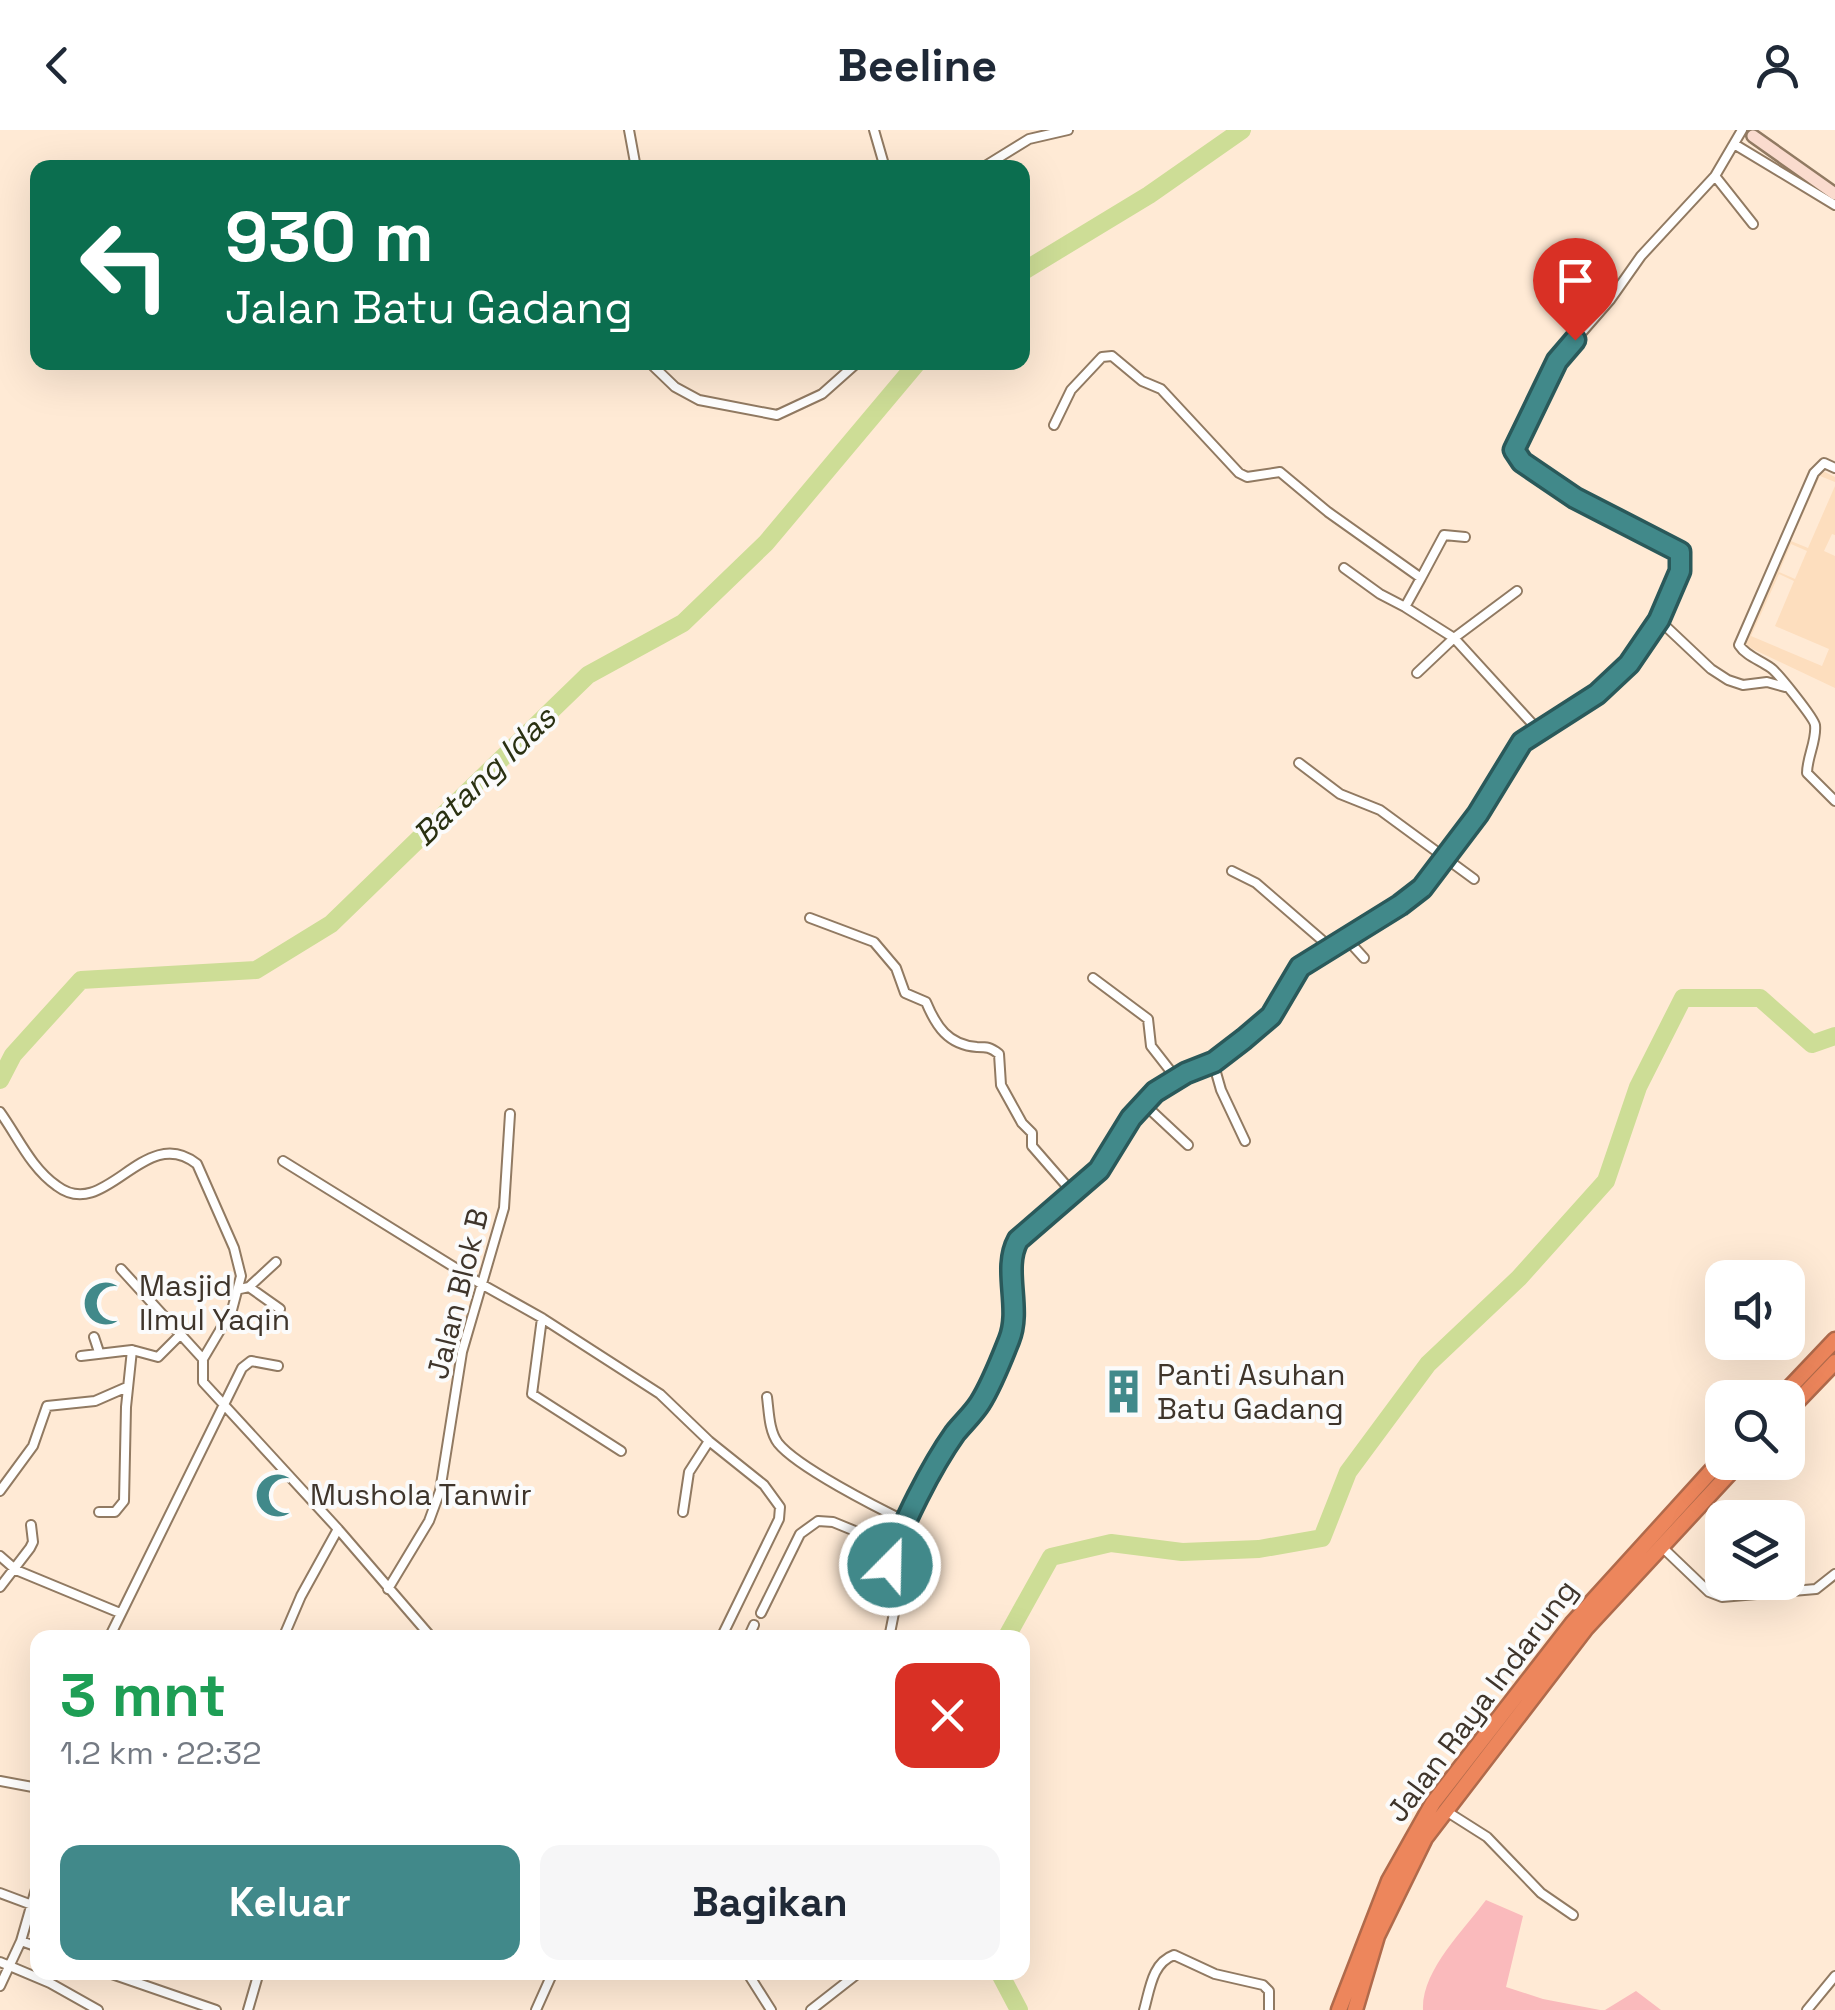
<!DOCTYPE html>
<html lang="id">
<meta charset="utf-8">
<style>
:root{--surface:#fff;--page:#f6f6f7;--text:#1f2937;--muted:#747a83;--accent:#41898a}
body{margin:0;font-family:"Space Grotesk",sans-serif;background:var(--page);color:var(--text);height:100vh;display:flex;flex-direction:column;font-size:38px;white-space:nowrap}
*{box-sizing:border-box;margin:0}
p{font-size:32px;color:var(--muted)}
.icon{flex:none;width:55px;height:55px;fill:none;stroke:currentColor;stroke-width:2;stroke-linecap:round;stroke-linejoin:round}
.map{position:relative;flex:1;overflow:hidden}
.drawer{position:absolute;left:30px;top:1500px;width:1000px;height:350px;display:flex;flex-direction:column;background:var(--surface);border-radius:20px;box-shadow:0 10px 40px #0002}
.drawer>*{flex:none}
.hud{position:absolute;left:30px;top:30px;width:1000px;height:210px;border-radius:20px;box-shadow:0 10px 40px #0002;background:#0b6e4f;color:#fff;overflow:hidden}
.buttons{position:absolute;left:1705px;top:1130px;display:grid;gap:20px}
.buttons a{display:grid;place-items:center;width:100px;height:100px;border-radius:20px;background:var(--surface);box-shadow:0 10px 40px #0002;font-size:50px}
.pin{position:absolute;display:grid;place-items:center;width:85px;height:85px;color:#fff;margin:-102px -42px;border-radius:50% 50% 50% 0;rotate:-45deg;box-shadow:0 0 10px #0007}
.pin .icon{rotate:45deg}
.me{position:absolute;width:110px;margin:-55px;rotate:23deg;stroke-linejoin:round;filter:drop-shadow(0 0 8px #0008)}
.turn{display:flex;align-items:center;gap:35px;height:210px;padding:0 30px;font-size:45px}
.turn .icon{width:130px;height:130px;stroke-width:2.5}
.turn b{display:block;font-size:70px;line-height:85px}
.round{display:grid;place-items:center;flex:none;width:105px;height:105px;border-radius:20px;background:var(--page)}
.summary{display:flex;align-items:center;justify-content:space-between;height:170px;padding:0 30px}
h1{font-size:60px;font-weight:700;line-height:75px;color:#1e9e55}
.action{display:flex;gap:20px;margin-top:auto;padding:20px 30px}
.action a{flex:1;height:115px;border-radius:20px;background:var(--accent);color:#fff;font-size:40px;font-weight:700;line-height:115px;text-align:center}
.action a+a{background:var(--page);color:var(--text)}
header{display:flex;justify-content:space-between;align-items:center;height:130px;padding:0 30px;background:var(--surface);font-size:45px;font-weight:700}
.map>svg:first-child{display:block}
.built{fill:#fddebe;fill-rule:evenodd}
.green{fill:#fababc}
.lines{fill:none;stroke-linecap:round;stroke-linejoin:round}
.river{stroke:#cddd96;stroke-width:18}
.street-casing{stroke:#917a62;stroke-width:12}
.secondary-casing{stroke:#917a62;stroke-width:16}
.highway-casing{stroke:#b06a4b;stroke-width:19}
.street{stroke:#fff;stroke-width:8}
.secondary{stroke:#fadbce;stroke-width:11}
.highway{stroke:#ed865c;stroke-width:14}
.route-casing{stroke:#2a595a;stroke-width:25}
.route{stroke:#41898a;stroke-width:18}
.labels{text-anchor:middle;stroke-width:8;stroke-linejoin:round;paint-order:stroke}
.poi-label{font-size:30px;fill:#3f352b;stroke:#fbfbfb;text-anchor:start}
.street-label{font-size:30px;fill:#3f352b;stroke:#fbfbfb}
.water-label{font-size:32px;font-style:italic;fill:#2a3112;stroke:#fbfbfb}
</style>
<header><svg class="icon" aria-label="back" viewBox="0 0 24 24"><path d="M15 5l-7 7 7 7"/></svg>Beeline<svg class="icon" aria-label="person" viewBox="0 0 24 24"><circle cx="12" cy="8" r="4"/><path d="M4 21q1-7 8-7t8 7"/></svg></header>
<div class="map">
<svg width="1835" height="1880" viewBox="0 0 1835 1880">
<rect width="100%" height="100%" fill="#ffead5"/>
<path class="built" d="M1821 340 1835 347V352L1820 346 1791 411 1808 418 1835 356V405L1832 404 1824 421 1835 426V558L1738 512ZM1791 414 1807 421 1795 449 1779 442ZM1779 444 1794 451 1775 496 1829 519 1822 536 1751 506Z"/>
<path class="green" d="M1486 1770 1523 1786 1506 1857 1543 1869 1600 1880H1423C1421 1841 1464 1800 1486 1770Z
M1636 1861 1661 1880H1605Z"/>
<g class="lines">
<path class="river" d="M1022 142 1149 65 1242 0
M0 950 13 925 81 850 256 840 331 794 588 545 683 493 766 413 918 232
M1006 1508 1051 1427 1111 1413 1182 1422 1259 1419 1322 1408 1348 1342 1428 1234 1519 1148 1606 1051 1638 957 1683 868H1760L1812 914 1835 906
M999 1842 1019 1880"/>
<defs>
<path id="street" d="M629 0 636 38
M874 0 885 38
M1734 14 1835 75
M982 38 1029 9 1068 0
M1715 46 1753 94
M649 232 675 257 699 270 777 285 822 264 858 232
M1054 295 1071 260 1102 227 1112 226 1142 251 1161 259 1239 343 1247 347 1280 342 1328 382 1421 448 1405 477 1454 508 1538 600
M1835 338 1824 333 1814 343 1739 515C1746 526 1760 530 1771 538 1777 542 1814 588 1815 595 1817 610 1807 627 1807 643L1835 671
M1344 438 1380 464 1405 477
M1421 448 1444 405 1465 407
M1659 490 1711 539 1728 550 1743 555 1767 552 1785 557
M1417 543 1454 508 1517 461
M1299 633 1340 664 1380 680 1474 749
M1232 741 1256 753 1330 817
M810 788 874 812 896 838 905 863 926 872C936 896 948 915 977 917 987 917 990 917 999 924L1001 955 1022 993 1032 1003V1016L1072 1062
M1345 807 1364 828
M1093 848 1148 889 1151 916 1176 948
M1213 932 1221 960 1245 1011
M1143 973 1188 1015
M0 982C18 1007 31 1038 57 1056 106 1093 144 992 197 1034L234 1118 241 1146 232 1180 203 1229V1252L338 1399 432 1508
M283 1031 483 1155 542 1188 660 1264 709 1311 764 1355 780 1377 779 1389 721 1508
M121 1139 203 1229
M249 1157 280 1179
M240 1159 249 1157 276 1132
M542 1188 532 1264 621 1321
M94 1207 99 1222
M81 1226 132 1220
M767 1267C769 1282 769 1301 778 1313 797 1337 878 1378 907 1392
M0 1361 33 1316 47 1276 95 1271 127 1257
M99 1382H115L124 1371 126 1277 132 1220 158 1227 181 1204
M683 1382 689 1342 709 1311
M1662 1417 1709 1462 1722 1467 1816 1459 1835 1444
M0 1426 16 1440 120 1483
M0 1457 30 1418 33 1412 31 1395
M388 1459 429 1391 440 1361 462 1222 504 1078 510 984
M761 1483 800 1404 818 1391 833 1392 894 1417
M109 1508 242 1238 251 1231 278 1236
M283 1508 301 1466 338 1399
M748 1508 754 1495
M889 1508 896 1473 886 1449 894 1417 948 1315 985 1264 1012 1202 1013 1121 1018 1111 1099 1040 1131 987 1155 962 1176 948 1213 932 1244 909 1271 886 1300 837 1401 775 1422 758 1478 684 1516 619 1538 600 1608 556 1629 534 1659 490 1680 441V422L1588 376 1516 326 1515 312 1557 231 1610 170 1641 126 1715 46 1742 0
M0 1651 38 1658
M1446 1681 1487 1707 1541 1763 1573 1785
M0 1763 32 1775
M21 1811 38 1817
M0 1832 50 1853 98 1880
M106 1842 216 1880
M747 1842 771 1880
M0 1856 21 1811 38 1752
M248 1880 259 1842
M536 1880 553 1842
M811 1880 857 1844
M1144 1880C1150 1859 1152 1833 1174 1825L1215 1844 1263 1855 1269 1861V1880
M1807 1880 1835 1846"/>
<path id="secondary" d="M1753 6 1835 64"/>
<path id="highway" d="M1780 1268 1835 1210
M1788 1281 1835 1232
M1339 1880 1389 1751 1433 1673 1572 1494 1722 1329
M1355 1880 1377 1806 1425 1708 1586 1498 1740 1332"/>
</defs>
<use href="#street" class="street-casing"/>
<use href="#secondary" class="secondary-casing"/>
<use href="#highway" class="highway-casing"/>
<use href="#street" class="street"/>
<use href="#secondary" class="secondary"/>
<use href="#highway" class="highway"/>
</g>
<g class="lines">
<defs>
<path id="route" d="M890 1435C899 1398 933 1334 955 1303 963 1293 973 1284 980 1273 992 1254 1001 1230 1009 1210 1022 1178 1002 1139 1018 1110L1099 1040 1131 988 1155 962 1186 943 1214 932 1244 909 1271 886 1300 837 1400 775 1422 758 1478 684 1522 612 1597 564 1629 534 1659 490 1680 441V422L1575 368 1522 332 1514 320 1557 231 1575 210"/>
</defs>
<use href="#route" class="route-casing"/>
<use href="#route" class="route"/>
</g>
<defs>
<symbol id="mosque-bare" viewBox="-9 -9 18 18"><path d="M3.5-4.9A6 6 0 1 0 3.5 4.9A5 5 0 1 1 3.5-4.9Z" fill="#41898a" stroke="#fbfbfb" stroke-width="2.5" paint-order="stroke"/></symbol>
<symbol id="building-bare" viewBox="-9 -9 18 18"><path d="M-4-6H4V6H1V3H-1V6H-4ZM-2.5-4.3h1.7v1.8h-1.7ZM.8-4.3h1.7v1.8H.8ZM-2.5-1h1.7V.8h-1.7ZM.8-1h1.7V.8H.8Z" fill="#41898a" stroke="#fbfbfb" stroke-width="2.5" paint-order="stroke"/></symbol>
</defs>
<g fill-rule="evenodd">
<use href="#mosque-bare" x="74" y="1142" width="63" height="63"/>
<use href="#building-bare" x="1092" y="1230" width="63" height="63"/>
<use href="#mosque-bare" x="246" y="1334" width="63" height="63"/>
</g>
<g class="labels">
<g class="poi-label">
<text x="139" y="1166">Masjid<tspan x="139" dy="34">Ilmul Yaqin</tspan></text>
<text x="1157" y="1255">Panti Asuhan<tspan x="1157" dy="34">Batu Gadang</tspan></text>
<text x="310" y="1375">Mushola Tanwir</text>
</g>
<g class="street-label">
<text transform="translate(458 1164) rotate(-76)" y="10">Jalan Blok B</text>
<text transform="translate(1482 1571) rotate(-53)" y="10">Jalan Raya Indarung</text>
</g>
<g class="water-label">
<text transform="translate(484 646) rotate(-44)" y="11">Batang Idas</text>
</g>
</g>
</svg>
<div class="buttons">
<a><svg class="icon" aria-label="sound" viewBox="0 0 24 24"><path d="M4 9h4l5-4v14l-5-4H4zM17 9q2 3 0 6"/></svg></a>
<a><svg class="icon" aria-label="search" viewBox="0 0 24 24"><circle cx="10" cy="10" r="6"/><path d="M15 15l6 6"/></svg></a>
<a><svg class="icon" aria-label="layers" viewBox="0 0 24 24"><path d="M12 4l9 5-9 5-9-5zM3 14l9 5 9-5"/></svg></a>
</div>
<div class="pin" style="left:1575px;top:210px;background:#d93025"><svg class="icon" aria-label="arrive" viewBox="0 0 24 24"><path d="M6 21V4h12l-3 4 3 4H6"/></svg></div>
<svg class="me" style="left:890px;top:1435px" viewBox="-20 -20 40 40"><circle r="17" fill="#41898a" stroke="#fff" stroke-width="3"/><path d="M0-11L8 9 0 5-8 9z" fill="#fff"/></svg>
<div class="hud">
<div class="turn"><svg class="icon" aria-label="left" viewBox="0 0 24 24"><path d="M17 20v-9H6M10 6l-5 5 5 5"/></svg><div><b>930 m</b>Jalan Batu Gadang</div></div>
</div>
<section class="drawer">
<div class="summary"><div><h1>3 mnt</h1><p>1.2 km · 22:32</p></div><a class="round" style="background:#d93025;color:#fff"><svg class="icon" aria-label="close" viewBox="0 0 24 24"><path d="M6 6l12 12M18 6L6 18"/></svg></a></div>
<div class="action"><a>Keluar</a><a>Bagikan</a></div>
</section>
</div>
